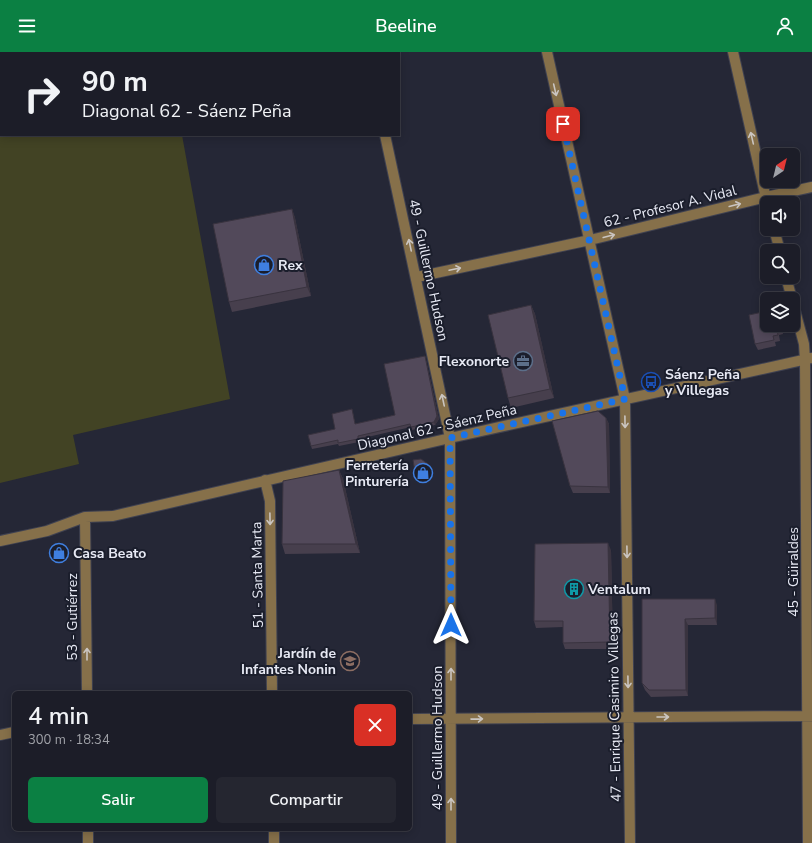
<!DOCTYPE html>
<html lang="es">
<meta charset="utf-8">
<style>
:root{--surface:#1c1d28;--page:#252630;--text:#f1f3f6;--muted:#a0a2a8;--line:#3a3b45;--accent:#0b8043}
body{margin:0;font-family:"Nunito Sans",sans-serif;background:var(--page);color:var(--text);height:100vh;display:flex;flex-direction:column;font-size:15px;white-space:nowrap}
*{box-sizing:border-box;margin:0}
p{font-size:13px;color:var(--muted)}
.icon{flex:none;width:22px;height:22px;fill:none;stroke:currentColor;stroke-width:2;stroke-linecap:round;stroke-linejoin:round}
.map{position:relative;flex:1;overflow:hidden}
.panel{position:absolute;left:12px;top:639px;width:400px;height:140px;display:flex;flex-direction:column;background:var(--surface);border-radius:6px;box-shadow:0 2px 10px #0003,0 0 0 1px var(--line)}
.panel>*{flex:none}
.hud{position:absolute;left:0px;top:0px;width:400px;height:84px;box-shadow:0 2px 10px #0003,0 0 0 1px var(--line);background:#1c1d28;color:var(--text);overflow:hidden}
.needle{width:26px;rotate:35deg}
.buttons{position:absolute;left:760px;top:96px;display:grid;gap:8px}
.buttons a{display:grid;place-items:center;width:40px;height:40px;border-radius:6px;background:var(--surface);box-shadow:0 2px 10px #0003,0 0 0 1px var(--line);font-size:20px}
.pin{position:absolute;display:grid;place-items:center;width:34px;height:34px;color:#fff;margin:-17px;border-radius:8px;box-shadow:0 2px 6px #0006}
.me{position:absolute;width:44px;margin:-22px;rotate:0deg;stroke-linejoin:round;filter:drop-shadow(0 0 3px #0008)}
.turn{display:flex;align-items:center;gap:14px;height:84px;padding:0 16px;font-size:18px}
.turn .icon{width:52px;height:52px;stroke-width:2.5}
.turn b{display:block;font-size:28px;line-height:34px}
.round{display:grid;place-items:center;flex:none;width:42px;height:42px;border-radius:6px;background:var(--page)}
.headline{display:flex;align-items:center;justify-content:space-between;height:68px;padding:0 16px}
h1{font-size:24px;font-weight:600;line-height:30px}
.primary-button{display:flex;gap:8px;margin-top:auto;padding:8px 16px}
.primary-button a{flex:1;height:46px;border-radius:6px;background:var(--accent);color:#fff;font-size:16px;font-weight:600;line-height:46px;text-align:center}
.primary-button a+a{background:var(--page);color:var(--text)}
header{display:flex;justify-content:space-between;align-items:center;height:52px;padding:0 16px;background:var(--accent);color:#fff;font-size:18px;font-weight:600}
.map>svg:first-child{display:block}
.green{fill:#424324}
.lines{fill:none;stroke-linecap:round;stroke-linejoin:round}
.minor-casing{stroke:#404251;stroke-width:12}
.minor{stroke:#86704a;stroke-width:10}
.wall{fill:#473f4d}
.shaded-wall{fill:#39333f}
.building{fill:#52495a;stroke:#39333f}
.oneway{stroke:#cac5c1}
.route{stroke:#1a73e8;stroke-width:7;stroke-dasharray:0 12.6}
.labels{text-anchor:middle;stroke-width:4;stroke-linejoin:round;paint-order:stroke}
.street-label{font-size:14px;fill:#e7e9f4;stroke:#1b1e2c}
.poi-label{font-size:14px;font-weight:bold;fill:#e7e9f4;stroke:#1b1e2c;text-anchor:start}
</style>
<header><svg class="icon" aria-label="menu" viewBox="0 0 24 24"><path d="M4 6h16M4 12h16M4 18h16"/></svg>Beeline<svg class="icon" aria-label="person" viewBox="0 0 24 24"><circle cx="12" cy="8" r="4"/><path d="M4 21q1-7 8-7t8 7"/></svg></header>
<div class="map">
<svg width="812" height="791" viewBox="0 0 812 791">
<rect width="100%" height="100%" fill="#252736"/>
<path class="green" d="M0 0H167V1H1V83H182L230 347 73 383 79 412 0 431Z"/>
<g class="lines">
<defs>
<path id="minor" d="M367 0V1
M547 0 625 347 630 791
M733 0 767 151
M385 83 450 386 451 791
M774 177 780 199
M417 225 590 188 766 145 812 135
M786 225 792 247
M793 251 804 292 805 308 808 791
M265 428 270 449 272 641
M85 465 87 641
M0 489 47 479 85 465 113 464 450 386 812 306
M410 667 812 664
M0 683 14 680
M88 777V791
M274 777V791"/>
</defs>
<use href="#minor" class="minor-casing"/>
<use href="#minor" class="minor"/>
</g>
<path class="wall" d="M292 157 295 166 311 244 232 260 229 250Z
M531 253 535 262 554 346 511 356 508 346Z
M767 273H781L783 282 779 283 780 289 775 290 776 294 758 298 755 292Z
M425 304 439 367 435 373 412 378 411 375 359 387V390L339 394 338 392 312 397 311 394 335 377 353 361 355 372 395 363Z
M606 366 609 372 610 441H573L570 434Z
M430 415 431 427 417 429 416 426Z
M339 418 343 427 360 501 285 502 282 492Z
M611 498 613 597H565L563 591V575L536 576 534 569Z
M642 547 717 553V573H688V644L651 645 645 638 642 631Z"/>
<path class="shaded-wall" d="M292 157 295 166 311 244 307 235Z
M531 253 535 262 554 346 550 337Z
M425 304 439 367 435 373 434 370Z
M606 366 609 372 610 441 608 435Z
M339 418 343 427 360 501 356 492Z
M608 491 611 498 613 597 610 590Z
M715 547 717 553V573L715 566Z
M685 567 688 573V644L686 638Z"/>
<path class="building" d="M292 157 307 235 229 250 213 172Z
M531 253 550 337 508 346 488 263Z
M767 259V273H780V276L777 277 778 283 773 284 774 288 755 292 749 263Z
M425 304 437 364 434 370 411 375 410 372 358 384V387L338 391V388L311 394 308 383 335 377 332 362 352 357 355 372 395 363 384 312Z
M598 359 606 366 608 435 570 434 552 369Z
M421 407 428 412 430 423 416 426 413 408Z
M339 418 356 492H282L283 429Z
M608 491 610 590 563 591V569H534L535 492Z
M642 547H715V566L685 567 686 638H649L642 631Z"/>
<defs><path id="oneway-shaft" d="M-6 0H5M1.5-3L5.5 0L1.5 3" fill="none" stroke-width="1.6" stroke-linecap="round" stroke-linejoin="round"/></defs>
<g class="oneway">
<use href="#oneway-shaft" transform="translate(555 38) rotate(77)"/>
<use href="#oneway-shaft" transform="translate(752 86) rotate(-103)"/>
<use href="#oneway-shaft" transform="translate(735 153) rotate(-14)"/>
<use href="#oneway-shaft" transform="translate(609 184) rotate(-14)"/>
<use href="#oneway-shaft" transform="translate(410 193) rotate(-102)"/>
<use href="#oneway-shaft" transform="translate(455 217) rotate(-12)"/>
<use href="#oneway-shaft" transform="translate(443 348) rotate(-102)"/>
<use href="#oneway-shaft" transform="translate(625 370) rotate(89)"/>
<use href="#oneway-shaft" transform="translate(270 467) rotate(89)"/>
<use href="#oneway-shaft" transform="translate(627 500) rotate(89)"/>
<use href="#oneway-shaft" transform="translate(87 602) rotate(-90)"/>
<use href="#oneway-shaft" transform="translate(451 622) rotate(-90)"/>
<use href="#oneway-shaft" transform="translate(628 630) rotate(89)"/>
<use href="#oneway-shaft" transform="translate(663 665)"/>
<use href="#oneway-shaft" transform="translate(477 667) rotate(-1)"/>
<use href="#oneway-shaft" transform="translate(451 752) rotate(-90)"/>
</g>
<g class="lines">
<path class="route" d="M451 573 450 386 625 347 563 72"/>
</g>
<defs>
<symbol id="shop-ring" viewBox="-11 -11 22 22"><circle r="9.5" fill="#1b1e2c" stroke="#3f7fe0" stroke-width="1.5"/><path d="M-5-2.5h2.3a2.7 3.5 0 0 1 5.4 0H5L5.5 6h-11ZM-1.5-2.5h3a1.5 2.3 0 0 0-3 0Z" fill="#3f7fe0"/></symbol>
<symbol id="office-ring" viewBox="-11 -11 22 22"><circle r="9.5" fill="#1b1e2c" stroke="#5c6f8a" stroke-width="1.5"/><path d="M-6-3h4V-5.5h4V-3h4V5H-6ZM-1-4.5V-3h2v-1.5ZM-6 0V1H6V0Z" fill="#5c6f8a"/></symbol>
<symbol id="bus-ring" viewBox="-11 -11 22 22"><circle r="9.5" fill="#1b1e2c" stroke="#1a4fb4" stroke-width="1.5"/><path d="M-5-6H5V4H4V6H2V4H-2V6H-4V4H-5ZM-3.5-4V0h7V-4ZM-3.5 1.2v1.5H-2V1.2ZM2 1.2v1.5H3.5V1.2Z" fill="#1a4fb4"/></symbol>
<symbol id="building-ring" viewBox="-11 -11 22 22"><circle r="9.5" fill="#1b1e2c" stroke="#0f9aa8" stroke-width="1.5"/><path d="M-4-6H4V6H1V3H-1V6H-4ZM-2.5-4.3h1.7v1.8h-1.7ZM.8-4.3h1.7v1.8H.8ZM-2.5-1h1.7V.8h-1.7ZM.8-1h1.7V.8H.8Z" fill="#0f9aa8"/></symbol>
<symbol id="school-ring" viewBox="-11 -11 22 22"><circle r="9.5" fill="#1b1e2c" stroke="#8d6e63" stroke-width="1.5"/><path d="M0-5L7-2L0 1L-7-2ZM-4 1L0 2.5L4 1V4Q0 6-4 4Z" fill="#8d6e63"/></symbol>
</defs>
<g fill-rule="evenodd">
<use href="#shop-ring" x="253" y="202" width="22" height="22"/>
<use href="#office-ring" x="512" y="298" width="22" height="22"/>
<use href="#bus-ring" x="640" y="319" width="22" height="22"/>
<use href="#shop-ring" x="412" y="410" width="22" height="22"/>
<use href="#shop-ring" x="48" y="490" width="22" height="22"/>
<use href="#building-ring" x="563" y="526" width="22" height="22"/>
<use href="#school-ring" x="339" y="598" width="22" height="22"/>
</g>
<g class="labels">
<g class="street-label">
<text transform="translate(670 154) rotate(-14)" y="5">62 - Profesor A. Vidal</text>
<text transform="translate(429 218) rotate(78)" y="5">49 - Guillermo Hudson</text>
<text transform="translate(437 375) rotate(-13)" y="5">Diagonal 62 - Sáenz Peña</text>
<text transform="translate(793 520) rotate(-90)" y="5">45 - Güiraldes</text>
<text transform="translate(257 523) rotate(-91)" y="5">51 - Santa Marta</text>
<text transform="translate(72 565) rotate(-90)" y="5">53 - Gutiérrez</text>
<text transform="translate(614 655) rotate(-91)" y="5">47 - Enrique Casimiro Villegas</text>
<text transform="translate(437 686) rotate(-90)" y="5">49 - Guillermo Hudson</text>
</g>
<g class="poi-label">
<text x="278" y="218">Rex</text>
<text x="509" y="314" text-anchor="end">Flexonorte</text>
<text x="665" y="327">Sáenz Peña<tspan x="665" dy="16">y Villegas</tspan></text>
<text x="409" y="418" text-anchor="end">Ferretería<tspan x="409" dy="16">Pinturería</tspan></text>
<text x="73" y="506">Casa Beato</text>
<text x="588" y="542">Ventalum</text>
<text x="336" y="606" text-anchor="end">Jardín de<tspan x="336" dy="16">Infantes Nonin</tspan></text>
</g>
</g>
</svg>
<div class="buttons">
<a><svg class="needle" viewBox="-14 -14 28 28"><path d="M0-13l5 13h-10z" fill="#e53935"/><path d="M0 13l5-13h-10z" fill="#a0a2a8"/></svg></a>
<a><svg class="icon" aria-label="sound" viewBox="0 0 24 24"><path d="M4 9h4l5-4v14l-5-4H4zM17 9q2 3 0 6"/></svg></a>
<a><svg class="icon" aria-label="search" viewBox="0 0 24 24"><circle cx="10" cy="10" r="6"/><path d="M15 15l6 6"/></svg></a>
<a><svg class="icon" aria-label="layers" viewBox="0 0 24 24"><path d="M12 4l9 5-9 5-9-5zM3 14l9 5 9-5"/></svg></a>
</div>
<div class="pin" style="left:563px;top:72px;background:#d93025"><svg class="icon" aria-label="arrive" viewBox="0 0 24 24"><path d="M6 21V4h12l-3 4 3 4H6"/></svg></div>
<svg class="me" style="left:451px;top:573px" viewBox="-20 -20 40 40"><path d="M0-17L14 15 0 8-14 15z" fill="#1a73e8" stroke="#fff" stroke-width="4"/></svg>
<div class="hud">
<div class="turn"><svg class="icon" aria-label="right" viewBox="0 0 24 24"><path d="M7 20v-9h11M14 6l5 5-5 5"/></svg><div><b>90 m</b>Diagonal 62 - Sáenz Peña</div></div>
</div>
<section class="panel">
<div class="headline"><div><h1>4 min</h1><p>300 m · 18:34</p></div><a class="round" style="background:#d93025;color:#fff"><svg class="icon" aria-label="close" viewBox="0 0 24 24"><path d="M6 6l12 12M18 6L6 18"/></svg></a></div>
<div class="primary-button"><a>Salir</a><a>Compartir</a></div>
</section>
</div>
